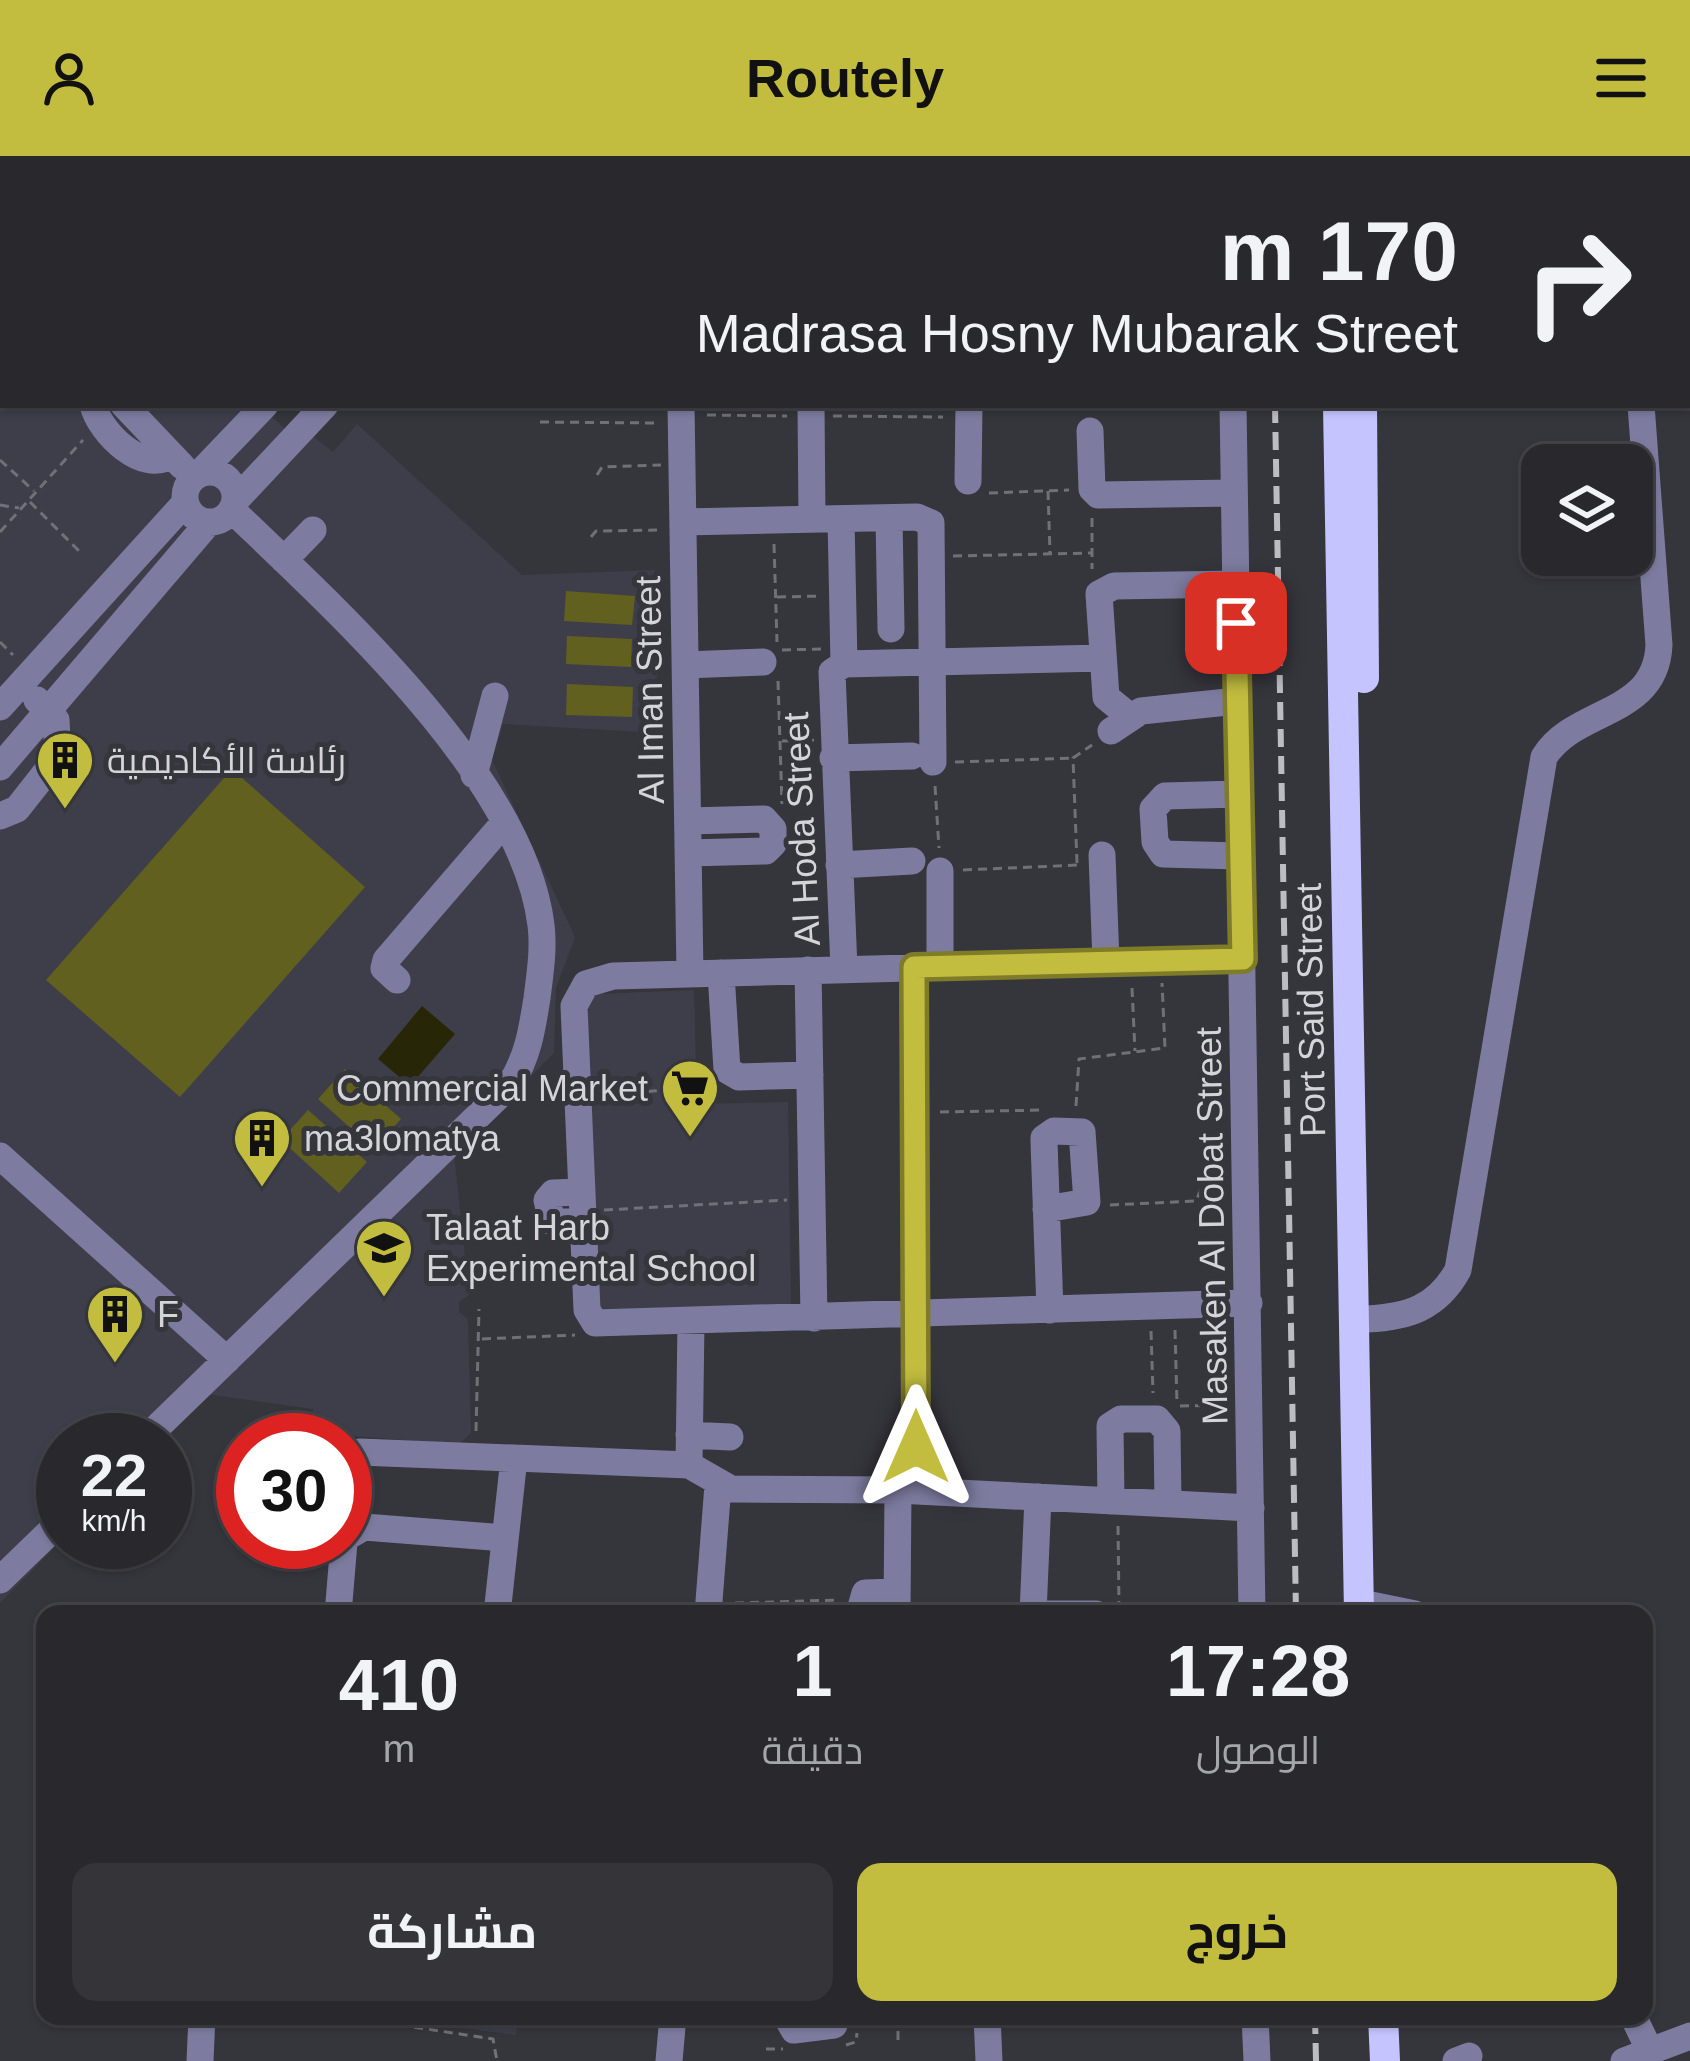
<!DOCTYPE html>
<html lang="ar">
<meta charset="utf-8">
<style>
:root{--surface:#28282d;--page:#343439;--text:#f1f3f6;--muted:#a5a6aa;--line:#444449;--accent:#c2bd3f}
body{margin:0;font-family:Helvetica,Cairo,sans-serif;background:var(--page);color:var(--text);direction:rtl;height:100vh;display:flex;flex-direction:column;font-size:45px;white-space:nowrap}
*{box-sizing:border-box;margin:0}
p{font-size:39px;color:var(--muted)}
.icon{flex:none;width:66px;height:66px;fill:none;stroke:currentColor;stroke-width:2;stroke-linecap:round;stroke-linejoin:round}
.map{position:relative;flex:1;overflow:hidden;direction:ltr}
.details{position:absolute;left:36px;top:1449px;width:1617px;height:420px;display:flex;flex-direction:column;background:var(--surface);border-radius:24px;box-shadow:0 3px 9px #0004,0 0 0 3px var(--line);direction:rtl}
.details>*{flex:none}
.guide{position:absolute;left:0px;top:0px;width:1692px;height:252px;box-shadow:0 3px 9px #0004,0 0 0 3px var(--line);direction:rtl;background:#28282d;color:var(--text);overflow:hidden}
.controls{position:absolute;left:1521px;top:288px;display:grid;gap:24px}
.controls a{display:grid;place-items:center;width:132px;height:132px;border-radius:24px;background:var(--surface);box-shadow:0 3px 9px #0004,0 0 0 3px var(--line);font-size:60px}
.speed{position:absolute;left:36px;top:1257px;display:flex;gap:24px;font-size:60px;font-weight:700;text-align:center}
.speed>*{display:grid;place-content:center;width:156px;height:156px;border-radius:50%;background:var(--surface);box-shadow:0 3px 9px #0004,0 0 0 3px var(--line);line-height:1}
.speed small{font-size:30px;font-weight:400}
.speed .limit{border:18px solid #d22;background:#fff;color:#111}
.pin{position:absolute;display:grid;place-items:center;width:102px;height:102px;color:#fff;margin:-51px;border-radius:24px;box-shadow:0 6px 18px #0006}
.me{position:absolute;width:132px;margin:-66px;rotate:0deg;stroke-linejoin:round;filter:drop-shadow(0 0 9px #0008)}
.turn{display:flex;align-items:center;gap:42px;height:252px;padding:0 36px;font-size:54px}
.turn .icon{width:156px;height:156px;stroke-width:2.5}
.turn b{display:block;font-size:84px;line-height:102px}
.eta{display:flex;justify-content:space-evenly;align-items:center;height:204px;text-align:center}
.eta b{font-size:72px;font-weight:700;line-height:84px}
.cta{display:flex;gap:24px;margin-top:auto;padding:24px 36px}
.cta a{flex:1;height:138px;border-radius:24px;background:var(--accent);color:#111;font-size:48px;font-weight:700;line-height:138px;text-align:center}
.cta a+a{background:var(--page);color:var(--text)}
header{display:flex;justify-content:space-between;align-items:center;height:156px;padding:0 36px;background:var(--accent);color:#111;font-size:54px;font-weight:700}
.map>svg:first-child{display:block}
.built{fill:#3e3e4b}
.green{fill:#62601e}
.water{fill:#272606}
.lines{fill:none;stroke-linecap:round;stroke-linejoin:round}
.path{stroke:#707076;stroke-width:3;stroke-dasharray:9 6;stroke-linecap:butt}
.minor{stroke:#7d7ca0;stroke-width:27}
.major{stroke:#c6c4ff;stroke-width:30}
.rail{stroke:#bcbcc2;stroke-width:6;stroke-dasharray:18 9;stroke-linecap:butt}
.route-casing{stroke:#7e7b29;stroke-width:30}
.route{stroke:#c2bd3f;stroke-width:21}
.labels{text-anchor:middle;stroke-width:10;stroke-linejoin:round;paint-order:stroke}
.street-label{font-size:36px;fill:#d4d4d9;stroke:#35353c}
.poi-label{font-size:36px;fill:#d4d4d9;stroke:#35353c;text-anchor:start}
</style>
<header><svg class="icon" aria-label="menu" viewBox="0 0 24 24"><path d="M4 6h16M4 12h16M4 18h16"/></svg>Routely<svg class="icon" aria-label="person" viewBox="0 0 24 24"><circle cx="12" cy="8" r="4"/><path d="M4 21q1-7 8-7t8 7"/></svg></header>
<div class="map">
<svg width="1690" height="1905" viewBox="0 0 1690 1905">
<rect width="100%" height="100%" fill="#35353c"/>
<path class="built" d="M88 0H1212V3H90Z
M0 131 3 249H260L294 282 310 278 333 296 357 268 522 419 655 414 658 577 503 568 492 604 575 781 556 832 554 897 454 997 469 1139 459 1146V1156L468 1163 471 1277 459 1288 312 1277 313 1253 207 1238 161 1284H63V1383L0 1447Z
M694 834 697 948 788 946 791 1150 598 1165 586 853 596 838Z
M372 1860H519L516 1879Z"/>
<path class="green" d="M254 0H558L254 3Z
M855 0H1129L855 3Z
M566 435 635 440 632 469 564 465Z
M567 480 632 483 631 511 566 508Z
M567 528 633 531 632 561 566 559Z
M232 613 365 731 180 941 46 824Z
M345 913 401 963 374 993 318 943Z
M308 954 367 1006 339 1037 281 984Z"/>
<path class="water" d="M422 850 455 878 410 930 378 903Z"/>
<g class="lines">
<path class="path" d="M43 0 44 3
M61 0 62 3
M77 0 80 3
M707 259 787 260
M833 260 943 261
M540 266 658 267
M0 304 34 335
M597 319 602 311 661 309
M1048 335 1050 397
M989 337 1069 334
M30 346 79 395
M0 349 19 352
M1092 362V413
M0 376 83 284
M591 381 596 375 657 374
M774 388 777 486
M953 400 1092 397
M777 441 822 440
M0 486 13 499
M782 494 821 493
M778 525 782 648
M782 585 814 584
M955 606 1073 602
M935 630 939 692
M1077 707 1073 602 1092 589
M963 714 1079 709
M1132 832 1135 895
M1198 932 1220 931
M603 939 707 931
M1076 950 1079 903 1165 892 1162 827
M940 956 1044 954
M1110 1049 1196 1045 1202 1031 1222 1029
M604 1054 787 1044
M1175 1174 1177 1248
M1151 1175 1153 1237
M482 1183 575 1179
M1180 1250 1224 1249
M476 1275 479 1153
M1118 1370 1119 1450
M735 1447 839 1444
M340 1860 493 1883 497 1905
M898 1860V1888
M898 1870 962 1867
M846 1889 856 1886 857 1877
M766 1893H783"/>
<path class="minor" d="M776 0V3
M1232 0V3
M1631 0V3
M0 71 3 75
M0 114 3 116
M0 156 3 157
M93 249C100 277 143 319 171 299
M124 249 182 310
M681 249 690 817
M811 249 812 363
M1233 249 1252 1458
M1090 275 1092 333 1098 339 1234 337
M185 341a25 25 0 1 1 50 0a25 25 0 1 1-50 0Z
M198 319 265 249
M968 325 969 249
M235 345 325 249
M889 362 891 473
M841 363 844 508
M683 366 917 361 931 367 933 606
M284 404 313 374
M685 509 763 506
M0 551 185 347
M1128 559 1106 541 1099 438 1114 430 1236 428
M1111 575 1141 555 1237 545
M833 602 912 600
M0 611 209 366
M474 619 495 540
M1238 638 1165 640 1153 653 1155 686 1163 698 1240 700
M0 660 17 653 58 601 56 564 37 544
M688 665 764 663 773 673V688L766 695 688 697
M1102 699 1106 806
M839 709 912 705
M1243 803 613 820 586 828 574 850 587 1154 595 1167 1249 1147
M940 810V715
M913 811 916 1335
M844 813 832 516 844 508 1103 502
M808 814 814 1162
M721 817 727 914 739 921 810 919
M397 824 384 812 386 804 503 668
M0 1000 227 1204
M581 1036 553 1037 547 1044 552 1066H583
M1046 1053 1087 1046 1082 976 1054 975 1044 982V986L1050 1154
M1367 1163C1408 1161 1437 1152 1458 1114L1544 601C1575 551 1656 561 1659 489L1641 249
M689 1279 730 1281
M144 1284 510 929C528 901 532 874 537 842 540 818 544 793 541 769 523 621 334 452 232 354
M360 1296 689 1309 731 1333 898 1334 1251 1352
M689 1309 691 1166
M1111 1345 1110 1270 1121 1263H1157L1167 1275 1168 1347
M345 1382 364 1371 505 1382
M0 1424 63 1363
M1371 1449 1415 1458
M338 1458 344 1386
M497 1458 514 1302
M708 1458 718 1329
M859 1458 865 1437 897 1436
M897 1458 898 1334
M1033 1458 1038 1341
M1033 1458H1096
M786 1860 794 1874 834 1869 836 1860
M987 1860 989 1905
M1255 1860 1257 1905
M1633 1860 1650 1895
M200 1905 202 1860
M669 1905 673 1860
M1456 1905 1469 1900
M1624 1905 1690 1880"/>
<path class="major" d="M1357 0V3
M1338 249 1359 1458
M1362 249 1364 522
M1383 1860 1385 1905"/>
<path class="rail" d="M1273 0V3
M1275 249 1296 1458
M1315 1860 1316 1905"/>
</g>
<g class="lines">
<defs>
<path id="route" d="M916 1291 914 811 1243 803 1236 467"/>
</defs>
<use href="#route" class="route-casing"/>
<use href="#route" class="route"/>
</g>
<defs>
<symbol id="building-pin" viewBox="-11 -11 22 30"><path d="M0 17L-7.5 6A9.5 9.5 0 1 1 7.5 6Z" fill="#c2bd3f" stroke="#35353c"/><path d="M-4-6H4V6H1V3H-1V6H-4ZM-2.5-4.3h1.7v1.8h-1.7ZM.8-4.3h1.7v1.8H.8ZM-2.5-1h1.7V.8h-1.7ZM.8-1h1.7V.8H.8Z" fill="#111"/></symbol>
<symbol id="supermarket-pin" viewBox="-11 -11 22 30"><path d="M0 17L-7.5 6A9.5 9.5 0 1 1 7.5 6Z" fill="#c2bd3f" stroke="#35353c"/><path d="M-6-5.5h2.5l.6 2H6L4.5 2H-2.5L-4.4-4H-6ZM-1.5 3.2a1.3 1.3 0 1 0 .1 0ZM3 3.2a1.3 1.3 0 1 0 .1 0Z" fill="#111"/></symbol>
<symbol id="school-pin" viewBox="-11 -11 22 30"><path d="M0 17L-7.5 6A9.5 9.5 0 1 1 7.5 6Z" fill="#c2bd3f" stroke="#35353c"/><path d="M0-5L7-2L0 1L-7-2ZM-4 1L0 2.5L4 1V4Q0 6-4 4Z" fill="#111"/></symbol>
</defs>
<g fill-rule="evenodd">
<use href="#building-pin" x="32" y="571" width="66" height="90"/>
<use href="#supermarket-pin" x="657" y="899" width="66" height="90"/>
<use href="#building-pin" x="229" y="949" width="66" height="90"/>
<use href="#school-pin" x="351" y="1059" width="66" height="90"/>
<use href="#building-pin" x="82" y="1125" width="66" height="90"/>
</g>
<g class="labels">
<g class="street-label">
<text transform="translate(649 534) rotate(-91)" y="13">Al Iman Street</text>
<text transform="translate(801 673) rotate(-93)" y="13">Al Hoda Street</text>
<text transform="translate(1310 854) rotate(-91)" y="13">Port Said Street</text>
<text transform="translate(1211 1070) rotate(-91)" y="13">Masaken Al Dobat Street</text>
</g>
<g class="poi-label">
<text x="107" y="617">رئاسة الأكاديمية</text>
<text x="648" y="945" text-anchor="end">Commercial Market</text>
<text x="304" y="995">ma3lomatya</text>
<text x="426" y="1084">Talaat Harb<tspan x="426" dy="41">Experimental School</tspan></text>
<text x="157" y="1171">F</text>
</g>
</g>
</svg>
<div class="controls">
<a><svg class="icon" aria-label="layers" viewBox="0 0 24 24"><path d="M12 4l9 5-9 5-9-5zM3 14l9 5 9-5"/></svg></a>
</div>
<div class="speed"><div>22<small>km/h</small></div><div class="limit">30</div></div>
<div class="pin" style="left:1236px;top:467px;background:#d93025"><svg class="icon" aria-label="arrive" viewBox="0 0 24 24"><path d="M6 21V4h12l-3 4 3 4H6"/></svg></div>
<svg class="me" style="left:916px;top:1291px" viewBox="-20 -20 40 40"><path d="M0-17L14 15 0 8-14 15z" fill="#c2bd3f" stroke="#fff" stroke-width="4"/></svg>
<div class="guide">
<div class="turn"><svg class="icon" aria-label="right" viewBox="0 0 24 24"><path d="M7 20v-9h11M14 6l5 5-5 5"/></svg><div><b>170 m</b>Madrasa Hosny Mubarak Street</div></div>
</div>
<section class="details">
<div class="eta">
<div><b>17:28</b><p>الوصول</p></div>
<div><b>1</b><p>دقيقة</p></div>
<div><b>410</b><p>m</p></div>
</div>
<div class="cta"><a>خروج</a><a>مشاركة</a></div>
</section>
</div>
